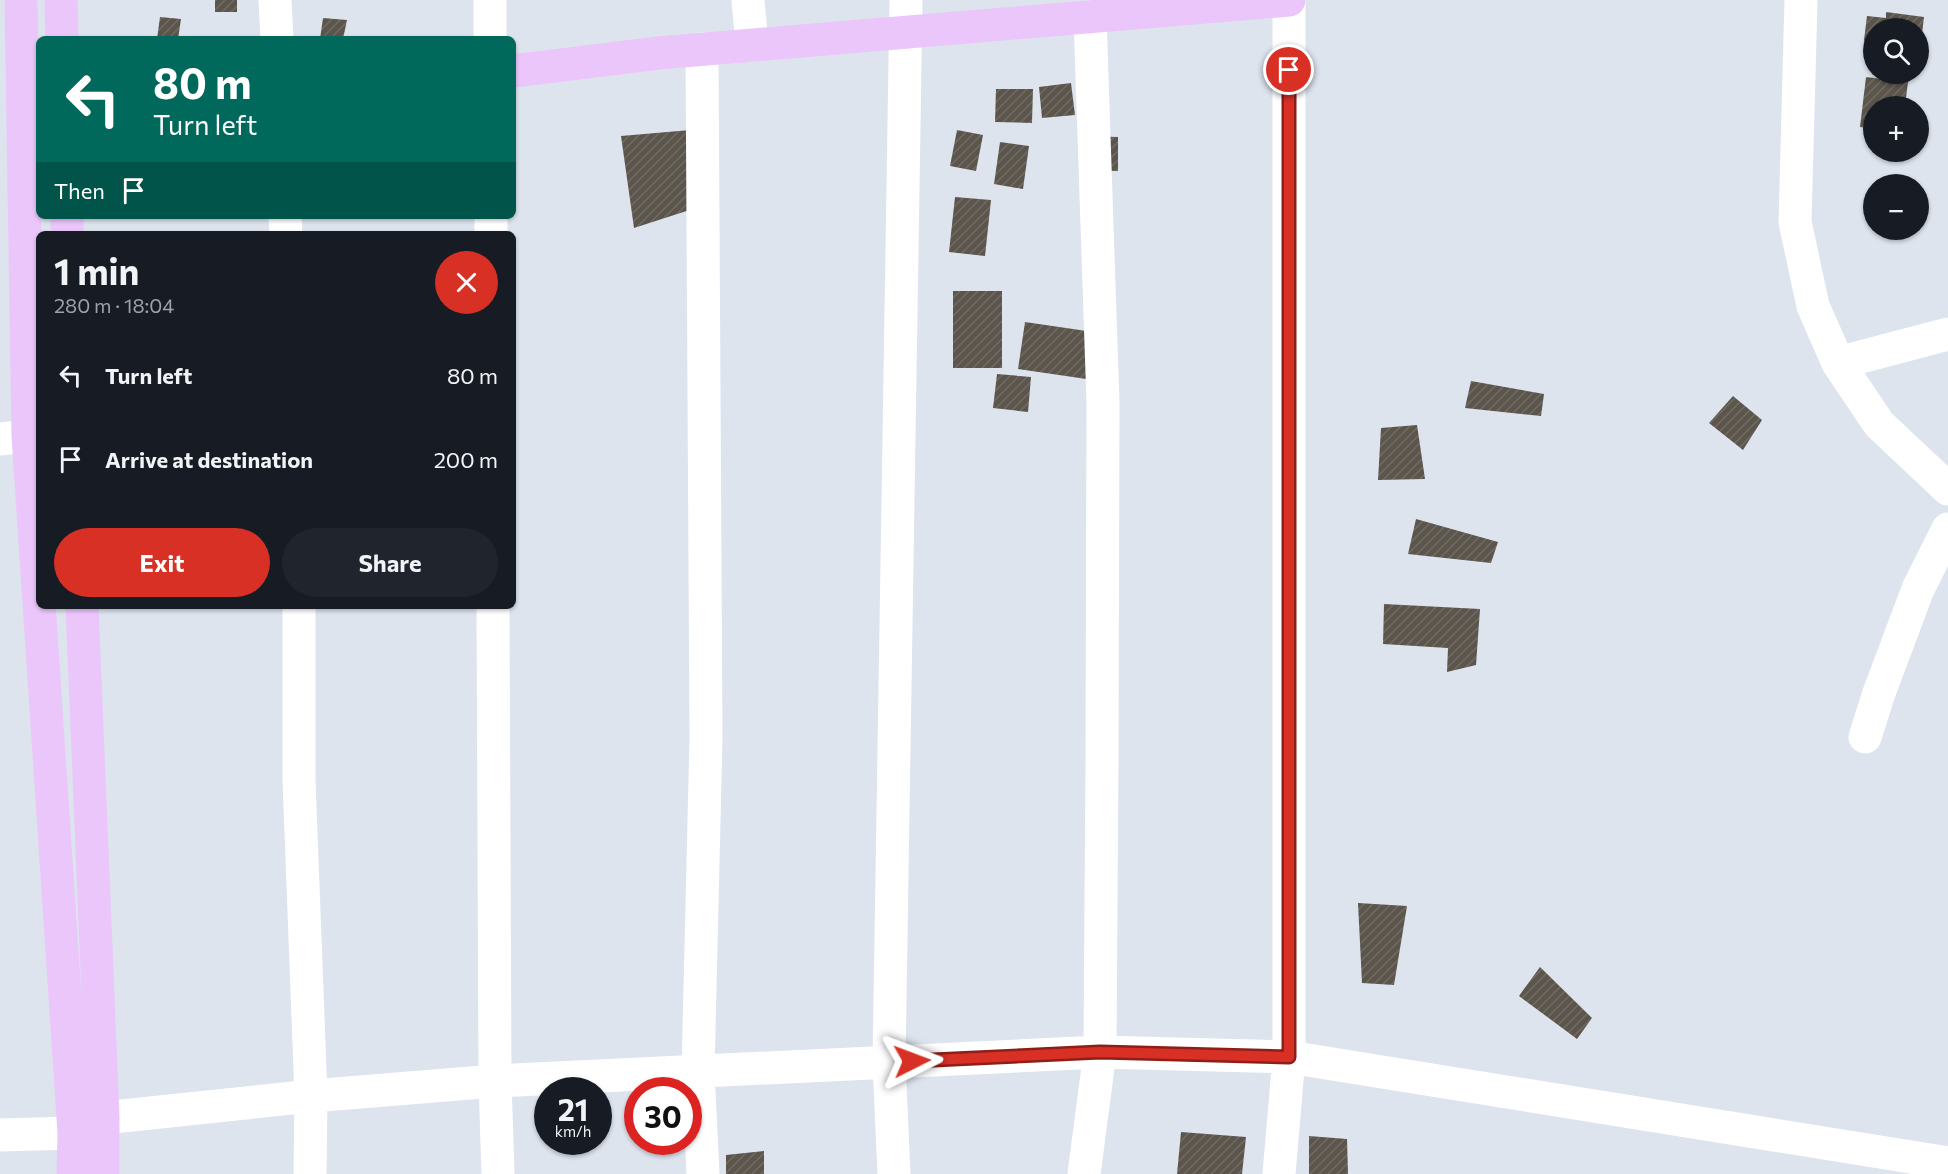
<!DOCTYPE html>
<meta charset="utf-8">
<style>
:root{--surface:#171b24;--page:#20242c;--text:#f1f3f6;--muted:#9ea1a6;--accent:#d93025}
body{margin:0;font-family:Commissioner,sans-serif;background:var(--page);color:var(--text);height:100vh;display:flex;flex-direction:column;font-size:22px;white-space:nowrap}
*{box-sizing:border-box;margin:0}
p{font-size:20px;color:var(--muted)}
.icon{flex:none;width:33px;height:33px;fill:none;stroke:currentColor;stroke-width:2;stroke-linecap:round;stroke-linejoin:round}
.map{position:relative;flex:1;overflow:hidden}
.sheet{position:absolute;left:36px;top:231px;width:480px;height:378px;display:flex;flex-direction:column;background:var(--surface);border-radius:9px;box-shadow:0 2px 4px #0004}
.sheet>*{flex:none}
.banner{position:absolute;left:36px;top:36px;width:480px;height:183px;border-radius:9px;box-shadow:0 2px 4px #0004;background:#00695c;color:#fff;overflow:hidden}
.buttons{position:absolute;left:1863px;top:18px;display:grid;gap:12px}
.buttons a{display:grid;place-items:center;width:66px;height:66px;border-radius:50%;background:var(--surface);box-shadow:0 2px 4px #0004;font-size:30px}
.speed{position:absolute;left:534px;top:1077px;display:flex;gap:12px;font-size:30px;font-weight:700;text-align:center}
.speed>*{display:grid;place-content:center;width:78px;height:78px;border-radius:50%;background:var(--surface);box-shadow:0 2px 4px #0004;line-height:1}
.speed small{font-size:15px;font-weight:400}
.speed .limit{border:9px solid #d22;background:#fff;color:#111}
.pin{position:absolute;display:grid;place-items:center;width:51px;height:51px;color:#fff;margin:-26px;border:3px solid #fff;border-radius:50%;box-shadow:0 2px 6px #0007}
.me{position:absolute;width:66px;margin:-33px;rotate:87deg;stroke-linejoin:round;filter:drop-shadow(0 0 4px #0008)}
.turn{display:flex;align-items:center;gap:21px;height:126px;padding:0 18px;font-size:27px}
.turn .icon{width:78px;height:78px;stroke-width:2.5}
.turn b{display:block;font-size:42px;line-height:51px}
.then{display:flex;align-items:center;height:57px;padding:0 18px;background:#0003;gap:12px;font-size:22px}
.round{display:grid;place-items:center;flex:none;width:63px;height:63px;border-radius:32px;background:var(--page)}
.headline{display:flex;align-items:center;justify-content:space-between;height:102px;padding:0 18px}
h1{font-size:36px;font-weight:700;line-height:45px}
.cta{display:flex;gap:12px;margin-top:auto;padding:12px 18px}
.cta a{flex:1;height:69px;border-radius:36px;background:var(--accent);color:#fff;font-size:24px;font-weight:700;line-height:69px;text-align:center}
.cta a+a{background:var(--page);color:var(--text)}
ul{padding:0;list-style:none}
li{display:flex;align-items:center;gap:18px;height:84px;padding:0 18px}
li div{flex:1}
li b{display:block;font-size:22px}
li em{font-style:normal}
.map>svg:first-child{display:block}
.building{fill:url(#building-hatch)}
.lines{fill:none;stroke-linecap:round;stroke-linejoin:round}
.minor{stroke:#fff;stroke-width:33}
.major{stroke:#ebc6fb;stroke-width:33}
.route-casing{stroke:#8d1f18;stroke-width:15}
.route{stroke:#d93025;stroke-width:10}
</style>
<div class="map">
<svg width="1948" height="1174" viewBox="0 0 1948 1174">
<defs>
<pattern id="building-hatch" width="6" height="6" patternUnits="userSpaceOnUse" patternTransform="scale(1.5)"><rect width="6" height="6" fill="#5b554c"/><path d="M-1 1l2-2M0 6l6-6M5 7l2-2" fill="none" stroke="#706b64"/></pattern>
</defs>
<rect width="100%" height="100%" fill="#dde4ee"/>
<path class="building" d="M215 0H237V12H215Z
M1886 12 1924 17 1920 52 1918 28H1874V64H1870L1864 40 1867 16 1886 18Z
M160 17 181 19 178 39H157Z
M323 18 347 20 343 39H320Z
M1898 74H1909L1906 98 1902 106H1874V129L1860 127 1866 77 1898 81Z
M1071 83 1075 115 1042 118 1039 87Z
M996 89H1033L1032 123 995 122Z
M702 129V206L634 228 621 136Z
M957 130 983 135 976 171 950 166Z
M1084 136 1118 137V171L1084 170Z
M1000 142 1029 146 1023 189 994 184Z
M955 197 991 200 985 256 949 252Z
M953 291H1002V368H953Z
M1025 322 1107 334 1100 381 1018 369Z
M997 374 1031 377 1028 412 993 408Z
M1471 381 1544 394 1541 416 1465 408Z
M1733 396 1762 420 1743 450 1709 423Z
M1417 425 1425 479 1378 480 1381 428Z
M1416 519 1498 542 1491 563 1408 554Z
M1384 604 1480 609 1476 665 1447 672 1448 648 1383 644Z
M1358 903 1407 906 1394 985 1362 983Z
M1540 967 1592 1018 1577 1039 1519 996Z
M1181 1132 1246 1137 1242 1174H1177Z
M1309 1136 1347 1139 1348 1174H1309Z
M764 1151V1174H726V1155Z"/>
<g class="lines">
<path class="minor" d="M275 0 277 39
M490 0V39
M748 0 752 45
M1801 0 1795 222 1813 306 1838 363 1879 424 1948 489
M702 49 706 738 698 1071 703 1174
M285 216 286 234
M491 216V234
M1838 363 1948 334
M0 439 28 436
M299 606V780L311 1096 310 1174
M493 606 495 1081 498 1174
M1865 737 1879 693 1918 589 1948 529
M0 1135 74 1133 103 1118 311 1096 495 1081 1100 1052 1289 1057 1948 1163
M894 1174 889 1062 906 0
M1084 1174 1100 1052 1102 759 1103 403 1090 17
M1279 1174 1289 1057V0"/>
<path class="major" d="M21 0 28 436 74 1133 73 1174
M61 0 62 39
M513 71 659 53 1289 0
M67 216V234
M82 606 103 1118V1174"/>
</g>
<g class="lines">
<defs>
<path id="route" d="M912 1061 1100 1052 1289 1057V70"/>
</defs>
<use href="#route" class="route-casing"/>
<use href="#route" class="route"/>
</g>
</svg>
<div class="buttons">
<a><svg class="icon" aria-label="search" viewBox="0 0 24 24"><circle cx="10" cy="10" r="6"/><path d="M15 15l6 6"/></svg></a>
<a>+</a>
<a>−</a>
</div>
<div class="speed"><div>21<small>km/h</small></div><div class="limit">30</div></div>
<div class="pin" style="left:1289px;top:70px;background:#d93025"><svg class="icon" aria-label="arrive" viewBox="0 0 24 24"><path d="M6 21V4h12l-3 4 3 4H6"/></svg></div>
<svg class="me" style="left:912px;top:1061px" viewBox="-20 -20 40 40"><path d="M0-17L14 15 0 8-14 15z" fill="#d93025" stroke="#fff" stroke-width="4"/></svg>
<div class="banner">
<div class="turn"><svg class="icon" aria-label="left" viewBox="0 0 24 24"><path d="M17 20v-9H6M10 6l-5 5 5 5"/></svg><div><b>80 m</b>Turn left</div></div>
<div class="then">Then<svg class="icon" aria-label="arrive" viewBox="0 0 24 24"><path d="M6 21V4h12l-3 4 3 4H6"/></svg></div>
</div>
<section class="sheet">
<div class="headline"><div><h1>1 min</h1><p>280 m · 18:04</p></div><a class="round" style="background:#d93025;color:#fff"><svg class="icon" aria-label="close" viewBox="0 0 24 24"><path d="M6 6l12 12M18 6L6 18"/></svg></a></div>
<ul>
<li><svg class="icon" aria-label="left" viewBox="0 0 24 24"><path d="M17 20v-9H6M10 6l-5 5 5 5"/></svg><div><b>Turn left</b></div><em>80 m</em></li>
<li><svg class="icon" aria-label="arrive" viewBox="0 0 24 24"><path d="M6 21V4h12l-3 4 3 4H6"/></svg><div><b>Arrive at destination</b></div><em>200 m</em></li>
</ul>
<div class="cta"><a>Exit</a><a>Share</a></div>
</section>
</div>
